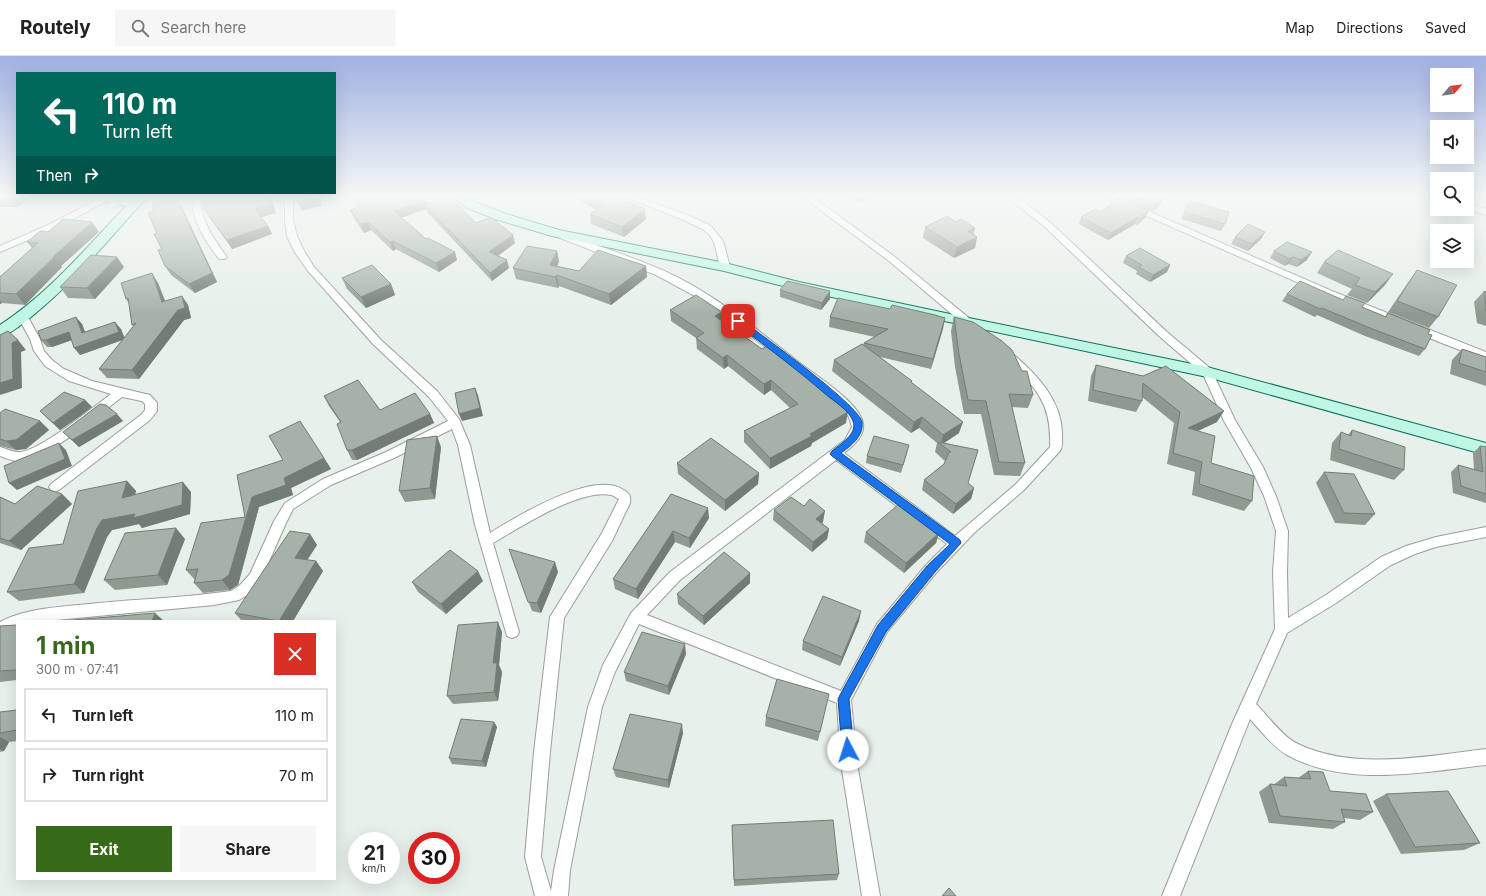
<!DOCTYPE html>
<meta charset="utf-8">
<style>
:root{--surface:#fff;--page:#f6f6f6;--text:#222;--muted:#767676;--line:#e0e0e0;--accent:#366a19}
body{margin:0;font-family:Inter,sans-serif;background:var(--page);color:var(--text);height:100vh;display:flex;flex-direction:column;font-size:15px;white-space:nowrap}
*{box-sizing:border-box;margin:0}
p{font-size:13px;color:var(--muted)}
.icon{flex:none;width:22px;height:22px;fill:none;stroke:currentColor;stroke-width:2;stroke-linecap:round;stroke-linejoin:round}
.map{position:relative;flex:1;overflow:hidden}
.side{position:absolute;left:16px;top:564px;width:320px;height:260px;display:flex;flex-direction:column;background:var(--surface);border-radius:0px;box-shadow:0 4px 16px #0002}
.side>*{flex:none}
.guide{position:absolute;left:16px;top:16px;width:320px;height:122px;border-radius:0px;box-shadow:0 4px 16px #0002;background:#00695c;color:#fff;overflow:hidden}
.needle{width:26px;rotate:61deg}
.fabs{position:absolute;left:1430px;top:12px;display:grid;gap:8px}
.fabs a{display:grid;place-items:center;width:44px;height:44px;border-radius:0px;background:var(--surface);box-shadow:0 4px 16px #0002;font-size:20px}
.speed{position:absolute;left:348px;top:776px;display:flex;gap:8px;font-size:20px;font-weight:700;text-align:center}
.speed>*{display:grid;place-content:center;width:52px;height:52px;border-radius:50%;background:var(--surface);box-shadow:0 4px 16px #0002;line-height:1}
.speed small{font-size:10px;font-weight:400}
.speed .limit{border:6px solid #d22;background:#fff;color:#111}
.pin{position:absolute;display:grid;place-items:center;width:34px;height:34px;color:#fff;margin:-17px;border-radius:8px;box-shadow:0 2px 6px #0006}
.me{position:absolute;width:44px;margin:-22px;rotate:355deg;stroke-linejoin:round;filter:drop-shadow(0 0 3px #0008)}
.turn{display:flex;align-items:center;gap:14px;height:84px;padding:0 20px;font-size:18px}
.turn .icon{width:52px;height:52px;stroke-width:2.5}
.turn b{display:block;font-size:28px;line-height:34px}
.then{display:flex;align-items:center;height:38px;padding:0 20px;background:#0003;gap:8px;font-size:15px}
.round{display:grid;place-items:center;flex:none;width:42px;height:42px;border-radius:0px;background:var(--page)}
.overview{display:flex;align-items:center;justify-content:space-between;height:68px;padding:0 20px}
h1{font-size:24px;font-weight:700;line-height:30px;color:var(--accent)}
.action{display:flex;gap:8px;margin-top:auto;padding:8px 20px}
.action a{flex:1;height:46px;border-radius:0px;background:var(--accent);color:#fff;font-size:16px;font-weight:700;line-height:46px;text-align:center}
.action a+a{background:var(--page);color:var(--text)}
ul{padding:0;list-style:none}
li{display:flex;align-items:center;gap:12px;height:54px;margin:0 8px 6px;padding:0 12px;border:2px solid var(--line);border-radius:0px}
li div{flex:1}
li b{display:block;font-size:15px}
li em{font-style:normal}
header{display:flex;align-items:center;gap:24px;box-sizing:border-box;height:56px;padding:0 20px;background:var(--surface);border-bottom:1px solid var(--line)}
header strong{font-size:19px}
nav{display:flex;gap:22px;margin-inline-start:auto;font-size:14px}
.search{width:280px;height:36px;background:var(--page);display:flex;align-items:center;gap:10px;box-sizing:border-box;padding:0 14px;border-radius:0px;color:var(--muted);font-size:15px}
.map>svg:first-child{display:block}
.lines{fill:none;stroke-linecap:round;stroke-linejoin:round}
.minor-casing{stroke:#9d9d9d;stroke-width:2}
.secondary-casing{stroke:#0c7258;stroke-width:2}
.minor{fill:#fff;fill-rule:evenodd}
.secondary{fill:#bff6e5;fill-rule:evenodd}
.wall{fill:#8f9990}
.shaded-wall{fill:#747d75}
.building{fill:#a6b2a7;stroke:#747d75}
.route{fill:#1a73e8;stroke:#114b97}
</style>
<header>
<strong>Routely</strong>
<div class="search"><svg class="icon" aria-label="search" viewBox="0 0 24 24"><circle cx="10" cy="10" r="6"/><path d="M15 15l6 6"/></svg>Search here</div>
<nav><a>Map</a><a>Directions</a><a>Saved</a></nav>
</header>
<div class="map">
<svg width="1486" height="840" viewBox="0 0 1486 840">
<rect width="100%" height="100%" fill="#e7f0ea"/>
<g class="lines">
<defs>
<path id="minor" d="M103 141H114L54 173 0 196V190L48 169Z
M121 141H132L114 151 111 152 107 149Z
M192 141H200C201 165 213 182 227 201L225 203H219C205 184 192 166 192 141Z
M285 141H293V164L297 180 304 195 314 211 381 284 437 335 459 363 470 389 490 477C517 460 592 415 622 433 629 437 631 439 630 447L612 485 564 562 550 696 541 801 551 835 554 814 588 651 603 609 631 557 670 516 845 384 852 371 849 361 829 340 736 268 704 245 656 219 560 182 558 180 560 178H566C603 192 641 203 677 221 722 244 761 277 801 308 817 320 861 348 863 368 865 380 852 391 844 397L955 480 1016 428 1050 391C1052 347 1036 331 1005 302L1004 300 1005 298H1013C1037 319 1063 345 1062 380 1062 385 1063 391 1060 395L1024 434 974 477 936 517 887 576 851 644 857 707 880 840H862L841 707 837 647 639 568 615 616 602 651 570 814 568 840H535L525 801 534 696 550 561 602 477 619 443C616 442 613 439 611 439 580 432 519 472 493 487L519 576 517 580 512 582 507 580 475 469 458 389 452 373 394 402 331 429 293 453 286 467 260 526 249 538 239 544 214 549 45 565H17V571L0 579V566C26 552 60 551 89 548 136 543 184 542 231 535L239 530 250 518 274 465 285 447 323 423 386 396 448 365 429 341 373 288 308 215 294 195 287 180 285 164ZM836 404 947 488 926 509 877 568 841 635 647 559 680 524Z
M625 141H637L690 160 711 170 723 185 730 211 725 214 720 211 715 189 710 179 704 174 684 164Z
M803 141H813L895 201 975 267 976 269 975 271H967L889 205Z
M1007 141H1017L1051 167 1167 276 1211 313 1235 364 1263 411 1276 440 1288 475 1287 516 1288 562 1326 539 1381 501 1406 490 1436 481 1486 471V481L1436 491 1415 498 1391 509 1336 547 1287 577 1256 648C1269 661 1282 680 1298 688 1354 715 1428 700 1486 693V709C1421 716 1348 732 1287 699 1273 691 1261 675 1250 663L1180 840H1162L1232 668 1275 573 1273 516 1276 475 1264 440 1251 412 1224 365 1203 318 1159 280 1045 171Z
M1104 141H1116L1332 235 1486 296V304L1439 286 1326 239Z
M1467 147 1486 153V159L1467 153Z
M23 258 27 259 40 283 44 295 52 304 64 313 92 325 150 339 157 347V355L150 364 59 434 55 436 51 434 49 431 51 428 142 358 145 354V348L142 345 122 341C97 360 52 400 21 405 14 406 6 402 0 400V391C7 393 14 397 21 396 42 393 92 352 111 338L69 325 45 310 34 295 30 283 18 261Z"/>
<path id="secondary" d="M103 141H120L132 144 135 141H149L138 151C104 189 71 229 31 261 22 268 11 278 0 281V269C49 237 86 192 126 150L104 145Z
M453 141H467L475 146 506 158 559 174 725 207 799 226 969 262 1207 311 1486 387V399L1207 321 799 234 724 215 552 180 498 164 467 152Z"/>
</defs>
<use href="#minor" class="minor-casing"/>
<use href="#secondary" class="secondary-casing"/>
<use href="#minor" class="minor"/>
<use href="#secondary" class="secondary"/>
</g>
<path class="wall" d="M0 141H29L18 151H0Z
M154 141H177L217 226 195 237 171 219 165 210 162 193 157 177 152 156Z
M202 141H271L276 157 261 161 268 170 272 178 232 193 209 161 204 153Z
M354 141H425L428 148 476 167 515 187 498 200 509 212 492 225 428 157 426 153 401 162 426 183 457 204 439 216 396 193 393 195 371 174 364 177 354 162 350 154 359 151Z
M574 141H616L646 163 624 181 591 168 590 158 596 154Z
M852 141H871L859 146Z
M1126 141H1161L1163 142 1160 149 1153 155 1125 143Z
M1190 145 1225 168 1221 175 1181 163Z
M1149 154 1146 161 1137 169 1135 168 1108 184 1079 168 1081 161 1100 156Z
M956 166 975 172 973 178 977 181 975 192 954 202 923 182 925 171Z
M48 176H99L61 210 62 211 25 249 2 247 0 248V220H1L32 192 27 186Z
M1265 176 1261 183 1248 195 1231 188 1235 181Z
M557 195 559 206 557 210 579 215 646 210 647 221 611 249 559 230 558 232 516 223 513 212Z
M1274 195 1307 204 1297 211 1288 208 1285 210 1270 202Z
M1126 200 1170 209 1167 216 1150 226 1136 218 1137 215 1123 207Z
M1324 206 1385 229 1367 247 1347 239 1352 233 1317 217Z
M124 211 95 243 68 242 60 231Z
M1417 214 1438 261 1429 272 1388 256 1409 225Z
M342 222 391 228 395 239 366 252 347 233Z
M158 227 165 245 182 240 188 249 191 262 184 264 139 323 107 322 99 313 123 284 80 299 72 284 52 291H47L41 284 82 268 85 276 121 273 124 282 134 270 132 269 129 247 126 243Z
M780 234 830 243 821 254 780 241Z
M1484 235 1486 236V270L1477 267 1474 246Z
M1287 238 1343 244 1385 261 1388 257 1428 278 1425 293 1419 300 1365 280 1317 259 1315 261 1282 245Z
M890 253 945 262 931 313 880 301 912 327 959 377 944 387 978 394 968 427 974 432 971 443 953 458 922 434 924 424 944 408 945 405 935 396 937 387 919 372 911 377 832 315 834 304 863 289 864 287 875 281 829 271 830 261Z
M670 254 722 256V265L846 367 812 387 811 390 770 413 744 386V375L790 352 771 334 764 339 728 310 724 313 697 293 696 282 671 265Z
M954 261 1033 339 1028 352 1012 351 1025 407 1020 420 994 419 981 358H964L955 311 951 275Z
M1462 293 1486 301V330L1450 318 1452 304Z
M1096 309 1143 320 1217 366 1197 375 1211 407 1252 445 1244 455 1192 439 1195 416 1167 408 1174 367 1142 341V345L1136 356 1088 345 1091 320Z
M324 340 380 354 430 358 434 367 357 404H352L347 394 340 366 329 350Z
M85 344 92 351 60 374 47 362 40 355Z
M0 357 40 365 49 374 26 393 16 394 0 390Z
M123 365 79 391 63 376Z
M1352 374 1404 414 1394 424 1330 404 1332 387 1341 376 1348 379Z
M1480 390 1486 391V447L1453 437 1451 416 1458 409 1474 414 1473 397Z
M441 391 435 443 405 446 399 435Z
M907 397 901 417 866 407 867 400Z
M324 402 331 413 291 432 293 439 259 451 238 529 230 534 203 537 194 527 195 524 186 514 245 461Z
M677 407 759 417 758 428 725 455 678 418Z
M1324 416 1375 458 1365 469 1335 467 1316 427Z
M127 425 136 435 135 438 191 436 190 458 142 472 139 468 112 474 107 481 84 537 19 545 7 536 63 488Z
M62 438 72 448 21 494 0 487V441L15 448Z
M671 438 709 462 690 492 675 486 638 543 615 533 613 523Z
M774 454 823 466 822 467 829 473 827 483 812 496 773 464Z
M866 476 939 477 936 487 904 517 864 486Z
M310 478 317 489 307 504 316 505 323 515 293 565H242L235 557Z
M185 483 167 529 115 534 104 524Z
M509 493 558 516 541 557 532 555Z
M483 525 446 558 418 536 412 526Z
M750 527 704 569 678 548 677 538Z
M859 565 840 610 802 594 803 585Z
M17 569V624L0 626V570Z
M502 576 499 609 502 616 498 645 453 648 447 640Z
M686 598 669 639 626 625 624 616Z
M827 646 818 685 765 670 766 661Z
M17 654V685L9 686 4 695 0 696V656Z
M494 666 497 671 486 711 452 708 449 702Z
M683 677 669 732 616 721 613 713Z
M1308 715 1330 735 1373 756 1360 764 1344 762 1345 766 1333 773 1269 767 1259 736 1270 728 1273 729 1284 721 1298 722Z
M1386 738 1480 787 1464 794 1401 798 1373 745Z
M732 769 839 818 837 824 734 830Z"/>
<path class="shaded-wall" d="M16 141H29L18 151 13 144Z
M176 141H177L217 226 195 237 189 228Z
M270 141H271L276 157 259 162 255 153Z
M318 141H320L322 150 302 155 298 146Z
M859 141H871L859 146Z
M1163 142 1160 149 1153 155 1156 148Z
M427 144 430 152 425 149 426 153 397 163 394 155Z
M645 153 646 163 624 181 622 171Z
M1149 154 1146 161 1137 169 1140 162Z
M1138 161 1135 168 1108 184 1111 177Z
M92 166 99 176 61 210 62 211 25 249 16 238 53 201Z
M368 166 371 174 364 177 361 168Z
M268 170 272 178 232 193 227 184Z
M975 172 972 182 968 175Z
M1265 176 1261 183 1248 195 1252 188Z
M513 179 515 187 491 205 489 196Z
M977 181 975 192 954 202 957 191Z
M393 185 396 193 393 195 390 186Z
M557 195 559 206 552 219 550 209Z
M455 196 457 204 439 216 436 207Z
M1312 196 1307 204 1297 211 1301 204Z
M117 201 124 211 95 243 87 232Z
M1293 201 1288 208 1285 210 1290 203Z
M507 204 509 212 492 225 490 217Z
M1170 209 1167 216 1150 226 1153 219Z
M646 210 647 221 611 249 609 238Z
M152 217 158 227 169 255 162 246Z
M1393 218 1385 229 1367 247 1375 236Z
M557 219 559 230 558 232 555 221Z
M391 228 395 239 366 252 361 241Z
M830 235V243L821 254 822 247Z
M182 240 188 249 191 262 184 264 139 323 132 314Z
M0 244 2 247 0 248Z
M722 256V267L715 260Z
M76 261 82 268 88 284 82 277Z
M945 262 943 273 931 313 933 303Z
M115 266 121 273 125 283 80 299 74 292Z
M69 276 75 283 52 291 46 284Z
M18 284 26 294 21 296 22 332 0 339V327L12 287Z
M727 299 728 310 724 313 723 302Z
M771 324V334L764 339V328Z
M475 332 478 339 483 360 462 365 459 358Z
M85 344 92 351 79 361 60 374 53 367Z
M1224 355 1217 366 1181 383 1188 372Z
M848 356 846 367 812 387 811 390 770 413V402L810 378Z
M117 358 123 365 79 391 72 384Z
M430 358 434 367 357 404 352 394Z
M922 361 919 372 911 377 914 366Z
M40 365 49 374 26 393 16 394 6 385Z
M963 366 959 377 941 389V388L943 379Z
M437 380 441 391 435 443 430 432Z
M59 387 66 394 72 410 17 434 9 427Z
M324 402 331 413 291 432 293 439 259 451 238 529 230 534 222 524 229 519 252 441 284 422Z
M759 417 758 428 725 455V444Z
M127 425 136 435 132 451 122 442Z
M183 426 191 436 190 458 142 472 139 468 112 474 107 481 84 537 74 528 97 472 102 464Z
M974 432 971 443 953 458 956 448Z
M62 438 72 448 21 494 9 485Z
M708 452 709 462 690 492 689 482Z
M825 455 823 466 814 473 816 463Z
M176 472 185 483 167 529 158 519Z
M829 473 827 483 812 496 813 486Z
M673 475 675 486 638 543 636 533Z
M939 477 936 487 904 517 906 507Z
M310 478 317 489 302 512 295 502Z
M316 505 323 515 293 565H279Z
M555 506 558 516 541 557 537 547Z
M478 515 483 525 446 558 441 548Z
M750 517V527L704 569 703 560Z
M861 555 859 565 840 610 842 601Z
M155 557 164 565H152Z
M498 566 502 576 499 609 502 616 498 645 494 636 493 607Z
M685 588 686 598 669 639 668 630Z
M494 666 497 671 486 711 482 705Z
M682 668 683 677 669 732 668 724Z
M0 681 9 686 4 695 0 693Z"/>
<path class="building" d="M0 141H16L13 144H0Z
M154 141H176L212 217 189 228 165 210 158 194 162 193 154 178 157 177 148 157 152 156Z
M202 141H270L272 149 255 153 268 170 227 184 204 153Z
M297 141H318V142L298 146Z
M354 141H425L427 144 394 155 426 183 428 182 455 196 436 207 393 185 390 186 368 166 361 168 350 154 359 151Z
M446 141H450L476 167 491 161 513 179 489 196 507 204 490 217 425 149Z
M589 141H616L645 153 622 171 590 158 603 149Z
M1120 141 1149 154 1140 162 1138 161 1111 177 1081 161 1095 153 1100 156Z
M1139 141H1161L1163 142 1156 148Z
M1190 145 1229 156 1225 168 1184 156Z
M947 160 956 166 961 163 975 172 968 175 977 181 957 191 925 171Z
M63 163 92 166 53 201H54L16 238 0 237V220H1L38 187 27 186 40 175 48 176Z
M1248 168 1265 176 1252 188 1235 181Z
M1287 186 1312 196 1301 204 1293 201 1290 203 1274 195Z
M527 190 557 195 550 209 579 215 598 194 646 210 609 238 557 219 555 221 513 212Z
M1140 192 1170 209 1153 219 1139 211 1142 209 1126 200Z
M1338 194 1393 218 1375 236 1355 229 1360 222 1324 206Z
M91 199 117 201 87 232 60 231Z
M372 209 391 228 361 241 342 222Z
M1417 214 1457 229 1438 261 1397 245Z
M152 217 162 246 182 240 185 252 178 254 132 314 99 313 136 267 132 269 128 242 126 243 121 227Z
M787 225 830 235 822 247 780 234Z
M1300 225 1343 244 1346 240 1365 247 1362 251 1386 261 1388 257 1430 274 1428 278 1432 279 1425 293 1370 272 1322 252 1320 253 1287 238Z
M1484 235 1486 236V255Z
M696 239 722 256 715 260 762 293 767 290 800 316 848 356 810 378 812 380 770 402 744 375 798 348 771 324 764 328 727 299 723 302 696 282 704 277 670 254Z
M838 242 890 253 892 249 935 259 945 262 933 303 864 287 888 273 830 261Z
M76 261 82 277 115 266 119 276 74 292 69 276 46 284H41L38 275Z
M954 261 973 266 1002 285 1012 294 1022 315H1027L1033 339 1009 338 1025 407 999 406 986 345 968 344 959 298Z
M8 275 18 284 12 287 13 323 0 327V279Z
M862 288 912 325 911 326 963 366 943 379 922 361 914 366 834 304Z
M1462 293 1486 301V316L1459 307Z
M1096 309 1143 320 1166 310 1224 355 1188 372 1215 380 1211 407 1254 420 1252 445 1199 428 1202 406 1173 397 1180 356 1143 327 1142 345 1093 334Z
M358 324 380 354 415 337 430 358 352 394H347L337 368 341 366 324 340Z
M475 332 480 352 459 358 455 337Z
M64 336 85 344 53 367 40 355Z
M100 348 106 349 117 358 72 384 63 376Z
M5 353 40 365 16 384 6 385 0 383V357Z
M300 365 324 402 284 422 286 429 252 441 229 519 222 524 194 527 198 513 186 514 201 467 245 461 237 419 283 404 269 380Z
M1352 374 1405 391 1404 414 1339 393 1341 376 1351 380Z
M437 380 430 432 399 435 407 384Z
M874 380 909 389 903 409 867 400Z
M711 382 759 417 725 444 677 407Z
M938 386 978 394 968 427 974 432 956 448 924 424 944 408 949 396H951Z
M59 387 65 403 9 427 4 410Z
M1480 390 1486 391V438L1461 430 1458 409 1483 416Z
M1324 416 1354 418 1375 458 1344 457Z
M127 425 122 442 183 426 182 449 133 462 135 458 102 464 97 472 74 528 7 536 29 492 63 488 78 435Z
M37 430 62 438 9 485 0 482V441L15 448Z
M671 438 708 452 689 482 673 475 636 533 613 523Z
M791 441 804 450 810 443 825 455 816 463 829 473 813 486 774 454Z
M899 448 939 477 906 507 866 476Z
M176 472 158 519 104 524 125 477Z
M290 475 310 478 295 502 316 505 279 565 235 557Z
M509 493 555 506 537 547 528 546Z
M450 494 478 515 441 548 412 526Z
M724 496 750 517 703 560 677 538Z
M823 540 861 555 842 601 803 585Z
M155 557 152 565H62Z
M498 566 493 607H497L494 636 447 640 458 569Z
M17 569V614L0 615V570Z
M642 576 685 588 668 630 624 616Z
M777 623 829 638 820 676 766 661Z
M17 654V674L0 677V656Z
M630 658 682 668 668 724 613 713Z
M461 663 494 666 482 705 449 702Z
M1308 715 1323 716 1330 735 1366 738 1373 756 1341 753 1345 766 1280 760 1270 728 1287 730 1284 721 1311 723Z
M1448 735 1480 787 1415 791 1386 738Z
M833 764 839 818 734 824 732 769Z
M949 832 956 840H942Z"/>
<linearGradient id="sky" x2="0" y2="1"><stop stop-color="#a0b0e2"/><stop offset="0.54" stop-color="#f4f8f6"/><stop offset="1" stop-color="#f4f8f6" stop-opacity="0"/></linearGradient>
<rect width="1486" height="259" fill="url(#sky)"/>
<path class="route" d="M735 263H740C760 278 858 348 862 366 864 380 851 390 841 397L960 484 961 487 935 516 886 576 849 643 854 694 852 698 848 700 844 698 842 694 838 643 840 639 878 569 927 510 950 488 832 400 830 398 832 395C840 388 858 378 853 365 849 355 837 347 829 341 799 315 767 291 735 267Z"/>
</svg>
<div class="fabs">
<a><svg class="needle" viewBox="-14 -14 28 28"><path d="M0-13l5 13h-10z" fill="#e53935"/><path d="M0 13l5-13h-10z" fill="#767676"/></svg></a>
<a><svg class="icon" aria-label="sound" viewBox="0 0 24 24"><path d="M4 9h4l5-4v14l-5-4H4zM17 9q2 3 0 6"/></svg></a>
<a><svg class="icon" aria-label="search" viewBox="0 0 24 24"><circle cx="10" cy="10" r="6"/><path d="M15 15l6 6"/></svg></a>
<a><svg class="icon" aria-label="layers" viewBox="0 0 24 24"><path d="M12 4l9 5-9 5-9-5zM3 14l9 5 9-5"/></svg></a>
</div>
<div class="speed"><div>21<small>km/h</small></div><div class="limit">30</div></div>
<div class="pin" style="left:738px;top:265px;background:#d93025"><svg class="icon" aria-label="arrive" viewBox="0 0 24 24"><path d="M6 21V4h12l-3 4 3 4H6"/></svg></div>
<svg class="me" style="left:848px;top:694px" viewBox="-20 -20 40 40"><circle r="19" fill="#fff"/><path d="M0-13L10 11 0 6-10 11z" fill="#1a73e8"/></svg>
<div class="guide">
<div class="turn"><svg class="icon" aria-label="left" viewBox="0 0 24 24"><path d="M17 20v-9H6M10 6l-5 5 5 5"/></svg><div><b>110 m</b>Turn left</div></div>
<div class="then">Then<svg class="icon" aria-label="right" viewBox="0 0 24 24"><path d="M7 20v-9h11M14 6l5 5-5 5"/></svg></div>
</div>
<section class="side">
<div class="overview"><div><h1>1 min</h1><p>300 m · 07:41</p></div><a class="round" style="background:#d93025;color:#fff"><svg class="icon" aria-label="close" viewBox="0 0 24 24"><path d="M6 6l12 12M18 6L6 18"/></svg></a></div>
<ul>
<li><svg class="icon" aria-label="left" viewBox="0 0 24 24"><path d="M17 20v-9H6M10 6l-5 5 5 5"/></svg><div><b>Turn left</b></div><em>110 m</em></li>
<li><svg class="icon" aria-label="right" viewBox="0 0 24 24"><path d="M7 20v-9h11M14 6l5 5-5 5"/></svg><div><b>Turn right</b></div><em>70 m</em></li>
</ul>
<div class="action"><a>Exit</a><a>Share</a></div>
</section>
</div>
